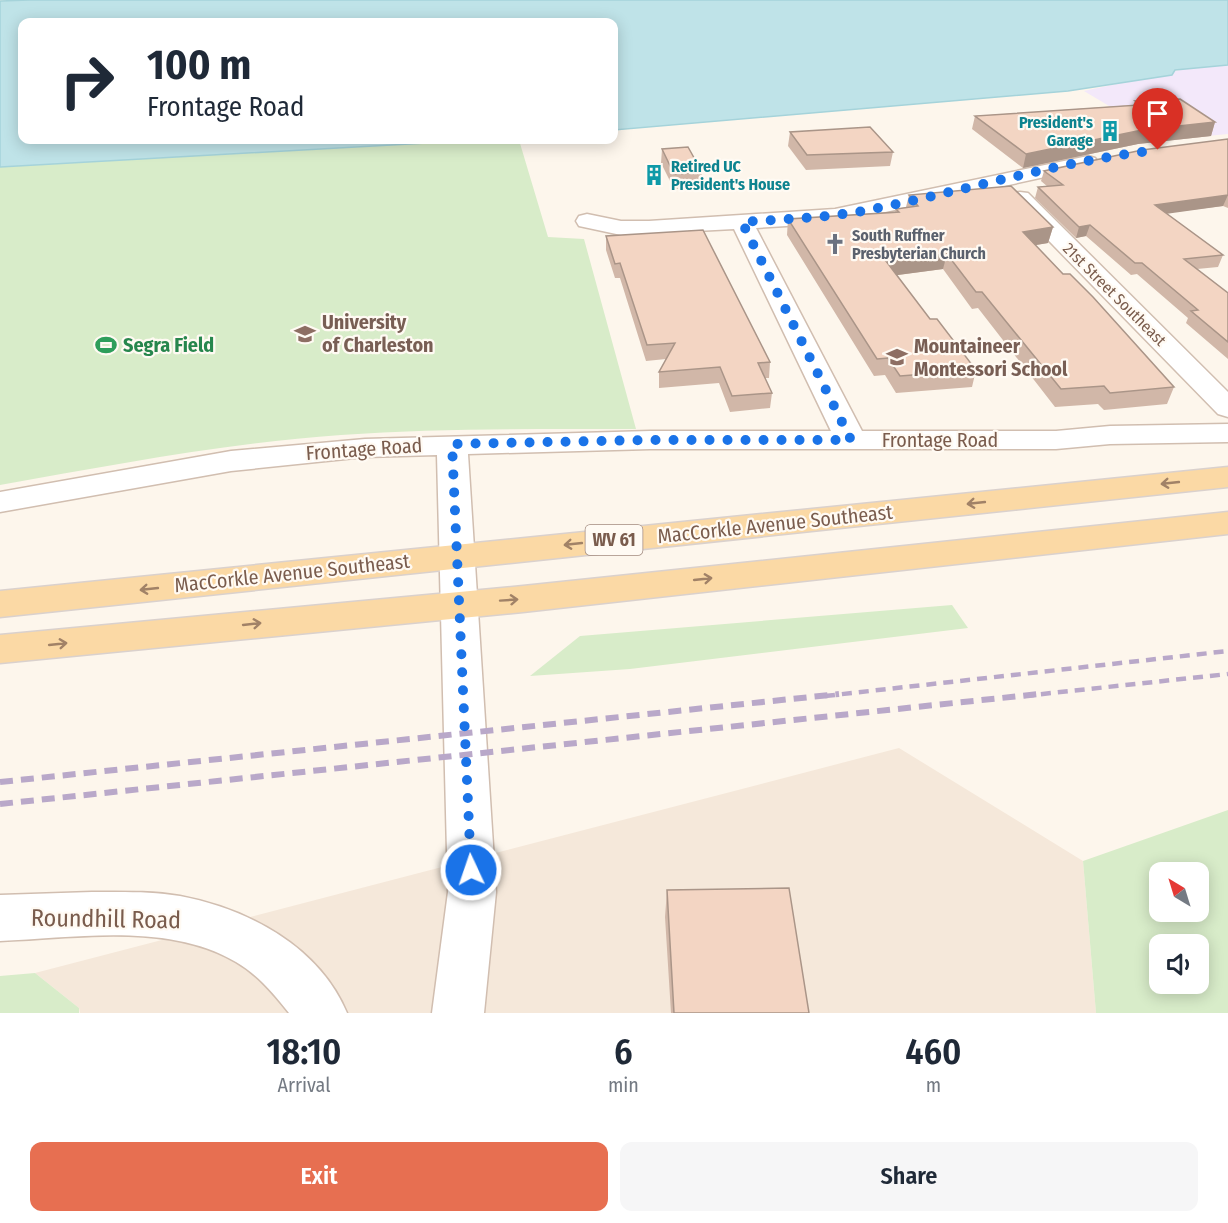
<!DOCTYPE html>
<style>
:root{--surface:#fff;--page:#f6f6f7;--text:#1f2937;--muted:#747a83;--accent:#e76f51}
body{margin:0;font-family:"Fira Sans Condensed",sans-serif;background:var(--page);color:var(--text);height:100vh;display:flex;flex-direction:column;font-size:22px;white-space:nowrap}
*{box-sizing:border-box;margin:0}
p{font-size:20px;color:var(--muted)}
.icon{flex:none;width:33px;height:33px;fill:none;stroke:currentColor;stroke-width:2;stroke-linecap:round;stroke-linejoin:round}
.map{position:relative;height:1013px;overflow:hidden}
.sheet{display:flex;flex-direction:column;background:var(--surface);flex:1}
.sheet>*{flex:none}
.top-card{position:absolute;left:18px;top:18px;width:600px;height:126px;border-radius:12px;box-shadow:0 3px 15px #0003;background:#fff;color:var(--text);overflow:hidden}
.needle{width:39px;rotate:322deg}
.buttons{position:absolute;left:1149px;top:862px;display:grid;gap:12px}
.buttons a{display:grid;place-items:center;width:60px;height:60px;border-radius:12px;background:var(--surface);box-shadow:0 3px 15px #0003;font-size:30px}
.pin{position:absolute;display:grid;place-items:center;width:51px;height:51px;color:#fff;margin:-62px -26px;border-radius:50% 50% 50% 0;rotate:-45deg;box-shadow:0 0 6px #0007}
.pin .icon{rotate:45deg}
.me{position:absolute;width:66px;margin:-33px;rotate:357deg;stroke-linejoin:round;filter:drop-shadow(0 0 4px #0008)}
.turn{display:flex;align-items:center;gap:21px;height:126px;padding:0 30px;font-size:27px}
.turn .icon{width:78px;height:78px;stroke-width:2.5}
.turn b{display:block;font-size:42px;line-height:51px}
.eta{display:flex;justify-content:space-evenly;align-items:center;height:102px;text-align:center}
.eta b{font-size:36px;font-weight:600;line-height:42px}
.button{display:flex;gap:12px;margin-top:auto;padding:12px 30px}
.button a{flex:1;height:69px;border-radius:12px;background:var(--accent);color:#fff;font-size:24px;font-weight:600;line-height:69px;text-align:center}
.button a+a{background:var(--page);color:var(--text)}
.map>svg:first-child{display:block}
.residential{fill:#f5e8da}
.education{fill:#f3e8fa}
.green{fill:#d8ecc9;fill-rule:evenodd}
.water{fill:#bfe3e8;stroke:#a5d3da;stroke-width:1.5}
.lines{fill:none;stroke-linecap:round;stroke-linejoin:round}
.minor-casing{stroke:#d1beb0;stroke-width:3}
.major-casing{stroke:#dad1cd;stroke-width:3}
.minor{fill:#fff;fill-rule:evenodd}
.major{fill:#fbd9a5;fill-rule:evenodd}
.rail-far1{stroke:#b9a8c9;stroke-width:4.5;stroke-dasharray:10 7;stroke-linecap:butt}
.rail{stroke:#b9a8c9;stroke-width:6;stroke-dasharray:13 8;stroke-linecap:butt}
.wall{fill:#d1b7a8}
.shaded-wall{fill:#aa9588}
.building{fill:#f3d5c3;stroke:#aa9588;stroke-width:1.5}
.oneway{stroke:#a18267}
.route{stroke:#1a73e8;stroke-width:10;stroke-dasharray:0 18}
.labels{text-anchor:middle;stroke-width:4.5;stroke-linejoin:round;paint-order:stroke}
.far-culture-label{font-size:16px;font-weight:bold;fill:#0d838f;stroke:#fffaf3;text-anchor:end}
.far-worship-label{font-size:16px;font-weight:bold;fill:#5b616d;stroke:#fffaf3;text-anchor:start}
.far-street-label{font-size:16px;fill:#7a5c4d;stroke:#fffaf3}
.shield{fill:#fffaf3;stroke:#a28b7f;stroke-width:1.5}
.shield-label{font-size:18px;font-weight:bold;fill:#7a5c4d}
.education-label{font-size:20px;font-weight:bold;fill:#785e54;stroke:#fffaf3;text-anchor:start}
.leisure-label{font-size:20px;font-weight:bold;fill:#27864d;stroke:#fffaf3;text-anchor:start}
.street-label{font-size:20px;fill:#7a5c4d;stroke:#fffaf3}
.near-street-label{font-size:24px;fill:#7a5c4d;stroke:#fffaf3}
</style>
<div class="map">
<svg width="1228" height="1013" viewBox="0 0 1228 1013">
<rect width="100%" height="100%" fill="#fdf6ec"/>
<path class="residential" d="M899 748 1083 861 1096 1013H80L79 1008 35 973Z"/>
<path class="education" d="M1228 65V134L1166 140 1084 91 1185 69Z"/>
<path class="green" d="M472 140H519L548 237 584 239 636 429C538 429 439 428 341 435 226 443 113 465 0 485V167Z
M952 605 968 628 630 669 530 676 580 636Z
M1228 810V1013H1096L1083 861ZM1160 873H1198V912H1160ZM1160 945H1198V984H1160Z
M35 973 79 1008V1013H0V976Z"/>
<path class="water" d="M30 0H1228V65L1175 70 1172 75 1068 91 614 130V22H22V140H480L0 167V1Z"/>
<g class="lines">
<defs>
<path id="minor" d="M1088 156 1095 158 1098 162 1095 166 835 223 756 228 862 431H1056L1110 426 1228 424V442L1110 444 1056 449H650L468 454 496 892 484 1013H432L448 892 437 455 365 457 231 471 0 512V492L231 451 365 439 650 431H831L734 229 621 235 579 226 576 221 579 216 587 214 621 221H649L835 209Z
M1020 192 1028 193 1228 392V417L1218 414 1012 203 1009 198 1012 193Z
M92 892C121 892 151 891 180 896 248 909 319 946 347 1013H289C274 994 257 974 236 962 168 922 76 938 0 941V895Z"/>
<path id="major" d="M1228 467V487L0 617V591Z
M1228 512V534L523 612 0 663V635L523 586Z"/>
</defs>
<use href="#minor" class="minor-casing"/>
<use href="#major" class="major-casing"/>
<use href="#minor" class="minor"/>
<use href="#major" class="major"/>
<path class="rail-far1" d="M825 696 1228 651
M1024 696 1228 674"/>
<path class="rail" d="M0 782 839 694
M0 804 1039 694"/>
</g>
<path class="wall" d="M1135 101 1215 122 1211 136 1138 144 1023 168 972 129 975 116 1133 105Z
M790 132 893 152 890 166 806 170 788 146Z
M1228 139V208L1223 206 1166 213 1223 255 1218 267 1197 269 1228 293V359L1186 323 1188 318 1137 274 1131 275 1086 236 1076 238 1035 198 1038 187H1048L1041 181 1044 171Z
M662 149 702 172 701 187 674 189 661 163Z
M909 195 1053 227 1048 243 1035 245 1174 387 1167 404 1104 410 1098 404 1055 407 978 308 972 309 943 269 897 275 930 319 976 370 972 387 896 393 885 375 874 376 787 235 788 219 895 212 896 209 906 207Z
M606 236 770 362 769 378H765L772 393 770 408 730 412 719 383 659 388V372L666 359 646 361 620 278H615L606 250Z
M667 890 809 1013H671L665 917Z"/>
<path class="shaded-wall" d="M1215 122 1211 136 1138 144 1023 168 1026 154 1142 130Z
M1228 195 1223 206 1151 216 1155 205Z
M1090 225 1086 236 1076 238 1079 227Z
M1053 227 1048 243 1019 248 1023 232Z
M947 254 943 269 883 277 886 261Z"/>
<path class="building" d="M1180 99 1215 122 1142 130 1026 154 975 116 1140 105 1135 101Z
M870 127 893 152 807 155 790 132Z
M1228 139V195L1155 205 1223 255 1184 259 1228 293V342L1191 311 1198 310 1142 263H1135L1090 225 1079 227 1038 187 1063 185 1044 171 1142 150Z
M688 147 702 172 674 174 662 149Z
M1011 186 1053 227 1023 232 1063 274H1070L1093 297 1174 387 1110 393 1104 386 1061 389 982 292H976L947 254 886 261 930 319H937L976 370 900 376 888 358 877 359 788 219 899 212 896 209 918 206 909 195Z
M703 230 770 362 758 363 772 393 732 396 720 367 659 372 675 343 647 345 620 263 615 264 606 236Z
M789 888 809 1013H674L667 890Z"/>
<defs><path id="oneway-shaft" d="M-6 0H5M1.5-3L5.5 0L1.5 3" fill="none" stroke-width="1.6" stroke-linecap="round" stroke-linejoin="round" transform="scale(1.5)"/></defs>
<g class="oneway">
<use href="#oneway-shaft" transform="translate(1170 483) rotate(174)"/>
<use href="#oneway-shaft" transform="translate(976 503) rotate(174)"/>
<use href="#oneway-shaft" transform="translate(573 544) rotate(174)"/>
<use href="#oneway-shaft" transform="translate(703 579) rotate(-6)"/>
<use href="#oneway-shaft" transform="translate(149 589) rotate(174)"/>
<use href="#oneway-shaft" transform="translate(509 600) rotate(-4)"/>
<use href="#oneway-shaft" transform="translate(252 624) rotate(-6)"/>
<use href="#oneway-shaft" transform="translate(58 644) rotate(-6)"/>
</g>
<g class="lines">
<path class="route" d="M471 870 452 444 650 440H851L742 222C784 219 827 218 868 210 965 191 1060 161 1158 150"/>
</g>
<defs>
<symbol id="building-bare" viewBox="-9 -9 18 18"><path d="M-4-6H4V6H1V3H-1V6H-4ZM-2.5-4.3h1.7v1.8h-1.7ZM.8-4.3h1.7v1.8H.8ZM-2.5-1h1.7V.8h-1.7ZM.8-1h1.7V.8H.8Z" fill="#0f9aa8" stroke="#fffaf3" stroke-width="2.5" paint-order="stroke"/></symbol>
<symbol id="church-bare" viewBox="-9 -9 18 18"><path d="M-1.2-6h2.4v3.5h3.3v2.4h-3.3V6h-2.4V-.1h-3.3v-2.4h3.3Z" fill="#6b7280" stroke="#fffaf3" stroke-width="2.5" paint-order="stroke"/></symbol>
<symbol id="university-bare" viewBox="-9 -9 18 18"><path d="M0-5L7-2L0 1L-7-2ZM-4 1L0 2.5L4 1V4Q0 6-4 4Z" fill="#8d6e63" stroke="#fffaf3" stroke-width="2.5" paint-order="stroke"/></symbol>
<symbol id="stadium-bare" viewBox="-9 -9 18 18"><path d="M0-5a6.5 5 0 1 0 0 10a6.5 5 0 1 0 0-10ZM-3.5-1.8h7v3.6h-7Z" fill="#2e9e5b" stroke="#fffaf3" stroke-width="2.5" paint-order="stroke"/></symbol>
<symbol id="school-bare" viewBox="-9 -9 18 18"><path d="M0-5L7-2L0 1L-7-2ZM-4 1L0 2.5L4 1V4Q0 6-4 4Z" fill="#8d6e63" stroke="#fffaf3" stroke-width="2.5" paint-order="stroke"/></symbol>
</defs>
<g fill-rule="evenodd">
<use href="#building-bare" x="1095" y="116" width="30" height="30"/>
<use href="#building-bare" x="639" y="160" width="30" height="30"/>
<use href="#church-bare" x="820" y="229" width="30" height="30"/>
<use href="#university-bare" x="290" y="319" width="30" height="30"/>
<use href="#stadium-bare" x="91" y="330" width="30" height="30"/>
<use href="#school-bare" x="882" y="342" width="30" height="30"/>
</g>
<g class="labels">
<g class="far-culture-label">
<text x="1093" y="128">President's<tspan x="1093" dy="18">Garage</tspan></text>
<text x="671" y="172" text-anchor="start">Retired UC<tspan x="671" dy="18">President's House</tspan></text>
</g>
<g class="far-worship-label">
<text x="852" y="241">South Ruffner<tspan x="852" dy="18">Presbyterian Church</tspan></text>
</g>
<g class="far-street-label">
<text transform="translate(1115 294) rotate(45)" y="6">21st Street Southeast</text>
</g>
<rect class="shield" x="585.5" y="525" width="57" height="30" rx="4.5"/>
<g class="shield-label">
<text x="614" y="546">WV 61</text>
</g>
<g class="education-label">
<text x="322" y="329">University<tspan x="322" dy="23">of Charleston</tspan></text>
<text x="914" y="353">Mountaineer<tspan x="914" dy="23">Montessori School</tspan></text>
</g>
<g class="leisure-label">
<text x="123" y="352">Segra Field</text>
</g>
<g class="street-label">
<text x="940" y="447">Frontage Road</text>
<text transform="translate(364 449) rotate(-4)" y="7">Frontage Road</text>
<text transform="translate(775 524) rotate(-6)" y="7">MacCorkle Avenue Southeast</text>
<text transform="translate(292 573) rotate(-6)" y="7">MacCorkle Avenue Southeast</text>
</g>
<g class="near-street-label">
<text transform="translate(106 919) rotate(1)" y="8">Roundhill Road</text>
</g>
</g>
</svg>
<div class="buttons">
<a><svg class="needle" viewBox="-14 -14 28 28"><path d="M0-13l5 13h-10z" fill="#e53935"/><path d="M0 13l5-13h-10z" fill="#747a83"/></svg></a>
<a><svg class="icon" aria-label="sound" viewBox="0 0 24 24"><path d="M4 9h4l5-4v14l-5-4H4zM17 9q2 3 0 6"/></svg></a>
</div>
<div class="pin" style="left:1158px;top:150px;background:#d93025"><svg class="icon" aria-label="arrive" viewBox="0 0 24 24"><path d="M6 21V4h12l-3 4 3 4H6"/></svg></div>
<svg class="me" style="left:471px;top:870px" viewBox="-20 -20 40 40"><circle r="17" fill="#1a73e8" stroke="#fff" stroke-width="3"/><path d="M0-11L8 9 0 5-8 9z" fill="#fff"/></svg>
<div class="top-card">
<div class="turn"><svg class="icon" aria-label="right" viewBox="0 0 24 24"><path d="M7 20v-9h11M14 6l5 5-5 5"/></svg><div><b>100 m</b>Frontage Road</div></div>
</div>
</div>
<section class="sheet">
<div class="eta">
<div><b>18:10</b><p>Arrival</p></div>
<div><b>6</b><p>min</p></div>
<div><b>460</b><p>m</p></div>
</div>
<div class="button"><a>Exit</a><a>Share</a></div>
</section>
